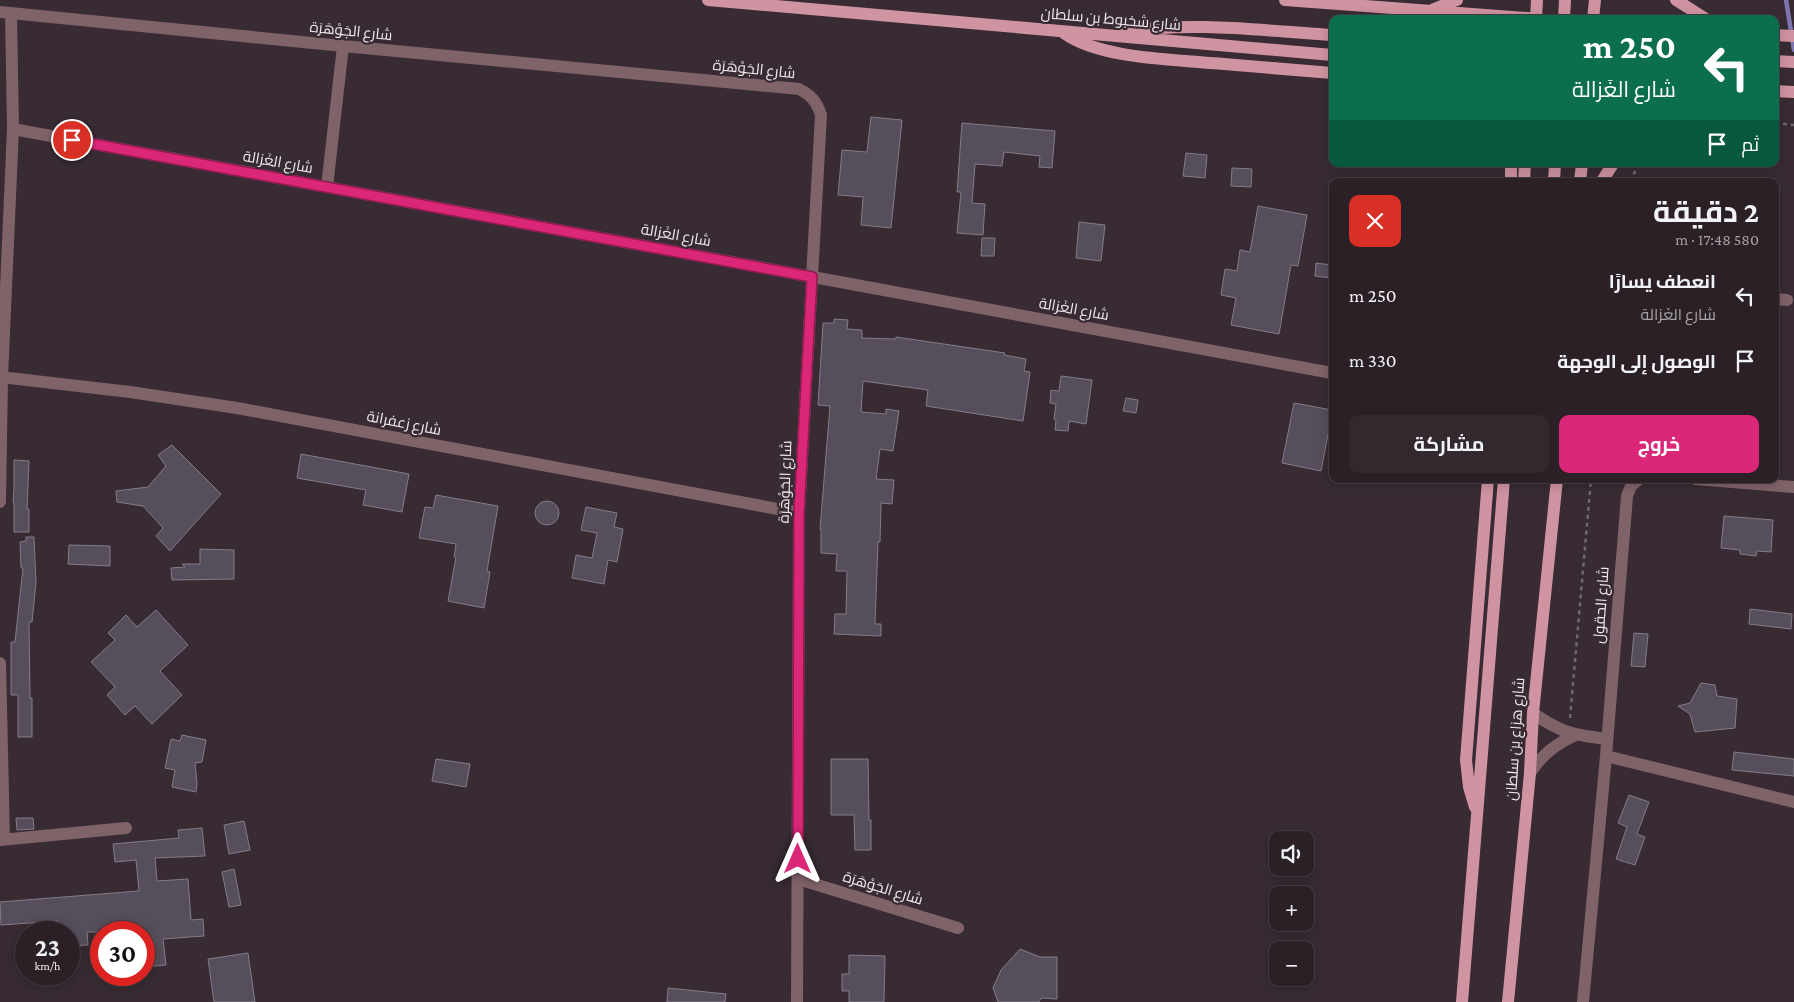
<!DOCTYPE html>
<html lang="ar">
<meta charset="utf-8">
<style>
:root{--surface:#2a2026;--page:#32282e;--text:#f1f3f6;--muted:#a5a3a7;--line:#463e43;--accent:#db2777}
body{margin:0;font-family:"Crimson Pro",Cairo,serif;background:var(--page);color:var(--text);direction:rtl;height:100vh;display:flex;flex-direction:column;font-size:19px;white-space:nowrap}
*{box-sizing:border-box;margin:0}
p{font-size:16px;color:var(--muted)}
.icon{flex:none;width:28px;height:28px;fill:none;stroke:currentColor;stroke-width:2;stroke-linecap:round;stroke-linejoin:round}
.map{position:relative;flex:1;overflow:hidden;direction:ltr}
.panel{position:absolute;left:1329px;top:178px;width:450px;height:305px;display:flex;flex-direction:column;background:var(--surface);border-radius:10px;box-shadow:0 2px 12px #0003,0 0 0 1px var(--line);direction:rtl}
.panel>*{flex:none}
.top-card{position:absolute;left:1329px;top:15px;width:450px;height:152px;border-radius:10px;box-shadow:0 2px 12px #0003,0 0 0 1px var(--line);direction:rtl;background:#0b6e4f;color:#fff;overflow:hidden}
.tools{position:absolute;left:1269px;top:831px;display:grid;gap:10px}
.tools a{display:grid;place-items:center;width:45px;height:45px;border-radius:10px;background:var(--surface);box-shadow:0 2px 12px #0003,0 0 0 1px var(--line);font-size:25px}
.speed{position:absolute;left:15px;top:921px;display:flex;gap:10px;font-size:25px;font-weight:700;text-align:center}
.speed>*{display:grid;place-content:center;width:65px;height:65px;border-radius:50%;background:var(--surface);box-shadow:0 2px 12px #0003,0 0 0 1px var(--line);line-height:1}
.speed small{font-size:12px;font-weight:400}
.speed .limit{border:8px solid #d22;background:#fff;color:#111}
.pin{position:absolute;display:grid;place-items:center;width:42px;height:42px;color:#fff;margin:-21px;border:2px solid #fff;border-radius:50%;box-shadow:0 1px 5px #0007}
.me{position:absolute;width:55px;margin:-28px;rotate:0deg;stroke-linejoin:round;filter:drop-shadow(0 0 4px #0008)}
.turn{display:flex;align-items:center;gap:18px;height:105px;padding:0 20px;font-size:22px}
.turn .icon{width:65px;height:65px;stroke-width:2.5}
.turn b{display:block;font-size:35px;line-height:42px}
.then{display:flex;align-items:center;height:48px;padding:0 20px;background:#0003;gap:10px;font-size:19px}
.round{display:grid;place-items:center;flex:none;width:52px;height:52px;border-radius:10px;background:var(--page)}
.headline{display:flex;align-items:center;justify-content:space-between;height:85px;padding:0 20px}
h1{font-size:30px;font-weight:700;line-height:38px}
.button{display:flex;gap:10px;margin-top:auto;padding:10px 20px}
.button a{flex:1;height:58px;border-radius:10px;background:var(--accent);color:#fff;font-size:20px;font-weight:700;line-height:58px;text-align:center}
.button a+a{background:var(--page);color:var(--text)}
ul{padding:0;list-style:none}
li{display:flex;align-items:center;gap:15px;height:65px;padding:0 20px}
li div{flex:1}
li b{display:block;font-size:19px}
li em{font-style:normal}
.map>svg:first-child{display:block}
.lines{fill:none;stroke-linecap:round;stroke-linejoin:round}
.stream{stroke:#7d76b1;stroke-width:4.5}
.building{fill:#564e5a;stroke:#847c89}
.path{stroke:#73686f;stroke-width:2.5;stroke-dasharray:4 4;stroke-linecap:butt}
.minor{stroke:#806269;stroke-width:12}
.major{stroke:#d093a1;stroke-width:12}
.route-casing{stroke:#8e194d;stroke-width:12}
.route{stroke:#db2777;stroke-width:9}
.labels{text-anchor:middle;stroke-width:4.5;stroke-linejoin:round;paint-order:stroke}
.street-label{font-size:15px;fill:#f1e9ee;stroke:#382b33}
</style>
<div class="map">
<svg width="1794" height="1002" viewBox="0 0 1794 1002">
<rect width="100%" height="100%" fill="#382b33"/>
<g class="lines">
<path class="stream" d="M1786 0 1794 50"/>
</g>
<path class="building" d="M871 117 902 120 891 228 861 225 863 197 838 195 842 150 867 152Z
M962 123 1055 131 1052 168 1039 167 1040 156 1004 152 1002 166 975 164 972 203 985 204 983 235 957 233 961 192H957Z
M1186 153 1207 155 1205 178 1183 176Z
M1232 168 1252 169 1251 187 1231 186Z
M1258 206 1307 215 1298 266 1291 265 1279 334 1231 325 1236 298 1221 295 1225 269 1237 271 1240 250 1250 252Z
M1079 222 1105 225 1101 261 1076 258Z
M982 238H995L994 256H981Z
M1316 263 1332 265V278L1315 276Z
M834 319 848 320 847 329 862 330V338L896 339V337L1005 353 1004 355 1026 359 1024 371 1030 372 1023 421 926 406 928 390 863 381 861 412 886 414V409L899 411 893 451 880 449 876 479 894 480 892 504 881 503 880 542H878L875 624H881V636L834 634 835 614H846L847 571H836L837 554 821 553V529H820L830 406 818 405 823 323H834Z
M1061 376 1092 380 1086 424 1069 421 1068 431 1055 430 1056 420 1054 419 1056 404 1050 403 1051 390 1059 391Z
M1126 398 1138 400 1136 413 1123 411Z
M1294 403 1332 410V424H1330L1321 471 1282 463Z
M172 445 221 494 170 551 156 536 163 528 143 506 117 502 116 491 148 487 166 466 158 455Z
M301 454 409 474 402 512 363 505 366 490 297 478Z
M14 460 29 461 27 509H29V532H14V503H13L14 489Z
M436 495 498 506 487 571 490 572 484 608 448 601 456 557H454L456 544 419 538 425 507 433 508Z
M535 513a12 12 0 1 1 24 0a12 12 0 1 1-24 0Z
M586 507 617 513 614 527 623 529 617 562 608 560 604 584 572 578 576 555 592 558 597 533 581 530Z
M1724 516 1773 520 1771 552 1757 551 1756 556 1740 554V550L1721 548Z
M26 537H34L36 583 32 622H29L30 698H32V737H18V695H11V642H15L23 568H21L20 542 26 541Z
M69 545 110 546V566L68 564Z
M200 549 234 550V579L172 580 171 568 185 567 182 564H200Z
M1750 609 1792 614 1791 629 1749 624Z
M156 610 188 645 160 671 182 695 152 724 135 706 125 715 107 695 115 687 91 662 115 640 108 633 126 615 137 627Z
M1634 633 1648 634 1645 667 1631 666Z
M1701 683 1715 685 1717 696 1737 699 1735 728 1695 732 1690 714 1678 706 1690 703Z
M182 735 206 740 202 762 195 763 197 784 196 792 172 787 175 770 165 768 171 739 180 741Z
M1734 752 1794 759V776L1732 770Z
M436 759 470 764 466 787 432 781Z
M831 759H868L869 820H871V850H855L854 815H831Z
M1629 795 1649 802 1637 834 1645 837 1635 865 1616 859 1627 827 1618 823Z
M16 818H33L34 829 17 830Z
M244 821 250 850 229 854 224 825Z
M202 828 205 856 155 858 157 881 188 879 191 920 203 919 204 936 163 939 166 965 144 967V932H87L88 945 69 946V932H59L58 921 1 925 0 902 139 891 136 860 115 862 113 844 179 838 178 830Z
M234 869 241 905 229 907 222 872Z
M1020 949 1040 957H1057V999L1041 998 1039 1002H998L993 988 1001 970Z
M248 953 255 1002H214L208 959Z
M849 955 885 956 884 1002H849V991H842V974H849Z
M668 988 726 994 725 1002H667Z"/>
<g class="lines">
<path class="path" d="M1775 123 1794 125
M1629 181 1640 164
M1570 718 1591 479"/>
<path class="minor" d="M0 12 343 46 799 89C811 95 817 102 821 115L799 513 797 1002
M13 129 1332 373
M327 187 343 46
M1775 299 1787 300
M0 377 130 392 237 408 799 513
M1696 479 1794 487
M0 502 2 378 13 129 11 13
M0 663 4 839
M1533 713C1561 733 1574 735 1607 739
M1606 756 1794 802
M1530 773C1542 755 1555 744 1576 735
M0 840 126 828
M798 879 958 928
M1583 1002 1606 756 1627 496 1631 486 1639 479"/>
<path class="major" d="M708 0 1332 55
M1285 0 1539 19
M1676 0 1706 19
M1434 9 1457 0
M1536 19 1537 0
M1564 19 1565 0
M1593 19 1595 0
M1125 32C1193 21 1264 31 1332 35
M1064 33C1099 58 1167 59 1210 63 1251 66 1292 70 1332 73
M1775 35 1794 36
M1775 61 1794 62
M1775 91 1794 92
M1511 164V181
M1524 181 1525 164
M1554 181 1555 164
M1580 181 1582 164
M1602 181 1613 164
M1475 807 1469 787 1466 760 1488 479
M1462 1002 1504 479
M1508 1002 1530 773 1533 713 1557 479"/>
</g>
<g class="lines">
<defs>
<path id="route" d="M72 140 812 277 799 513 798 859"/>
</defs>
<use href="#route" class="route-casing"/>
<use href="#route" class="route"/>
</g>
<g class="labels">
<g class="street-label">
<text transform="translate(1111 19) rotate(5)" y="5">شارع شخبوط بن سلطان</text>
<text transform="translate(351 31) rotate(6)" y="5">شارع الجَوْهَرَة</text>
<text transform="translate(754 69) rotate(6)" y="5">شارع الجَوْهَرَة</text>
<text transform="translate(278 162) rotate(10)" y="5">شارع الغَزالة</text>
<text transform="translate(676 235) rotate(10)" y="5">شارع الغَزالة</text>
<text transform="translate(1074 309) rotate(10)" y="5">شارع الغَزالة</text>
<text transform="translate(404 423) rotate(11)" y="5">شارع زعفرانة</text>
<text transform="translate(785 482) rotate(-88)" y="5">شارع الجَوْهَرَة</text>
<text transform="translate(1601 605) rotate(-86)" y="5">شارع الحقول</text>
<text transform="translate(1515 739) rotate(-86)" y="5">شارع هزاع بن سلطان</text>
<text transform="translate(883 888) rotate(17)" y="5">شارع الجَوْهَرَة</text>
</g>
</g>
</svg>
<div class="tools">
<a><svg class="icon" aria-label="sound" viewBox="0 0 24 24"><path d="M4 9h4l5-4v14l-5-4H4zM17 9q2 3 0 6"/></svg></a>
<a>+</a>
<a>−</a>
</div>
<div class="speed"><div>23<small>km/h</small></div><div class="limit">30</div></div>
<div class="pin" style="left:72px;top:140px;background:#d93025"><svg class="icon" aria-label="arrive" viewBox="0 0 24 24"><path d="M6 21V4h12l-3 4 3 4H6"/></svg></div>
<svg class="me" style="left:798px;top:859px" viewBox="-20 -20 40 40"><path d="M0-17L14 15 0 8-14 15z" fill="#db2777" stroke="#fff" stroke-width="4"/></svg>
<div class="top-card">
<div class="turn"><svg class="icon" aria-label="left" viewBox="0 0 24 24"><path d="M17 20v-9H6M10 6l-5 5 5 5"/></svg><div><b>250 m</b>شارع الغَزالة</div></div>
<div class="then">ثم<svg class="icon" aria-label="arrive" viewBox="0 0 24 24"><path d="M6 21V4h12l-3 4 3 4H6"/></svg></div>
</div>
<section class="panel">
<div class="headline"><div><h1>2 دقيقة</h1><p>580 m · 17:48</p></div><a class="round" style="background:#d93025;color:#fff"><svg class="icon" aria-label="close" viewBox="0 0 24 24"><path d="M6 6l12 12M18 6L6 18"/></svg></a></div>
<ul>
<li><svg class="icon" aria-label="left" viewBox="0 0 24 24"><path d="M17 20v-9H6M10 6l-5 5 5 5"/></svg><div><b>انعطف يسارًا</b><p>شارع الغَزالة</p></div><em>250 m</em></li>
<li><svg class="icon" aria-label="arrive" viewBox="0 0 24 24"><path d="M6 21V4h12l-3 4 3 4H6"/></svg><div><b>الوصول إلى الوجهة</b></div><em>330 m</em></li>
</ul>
<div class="button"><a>خروج</a><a>مشاركة</a></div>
</section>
</div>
